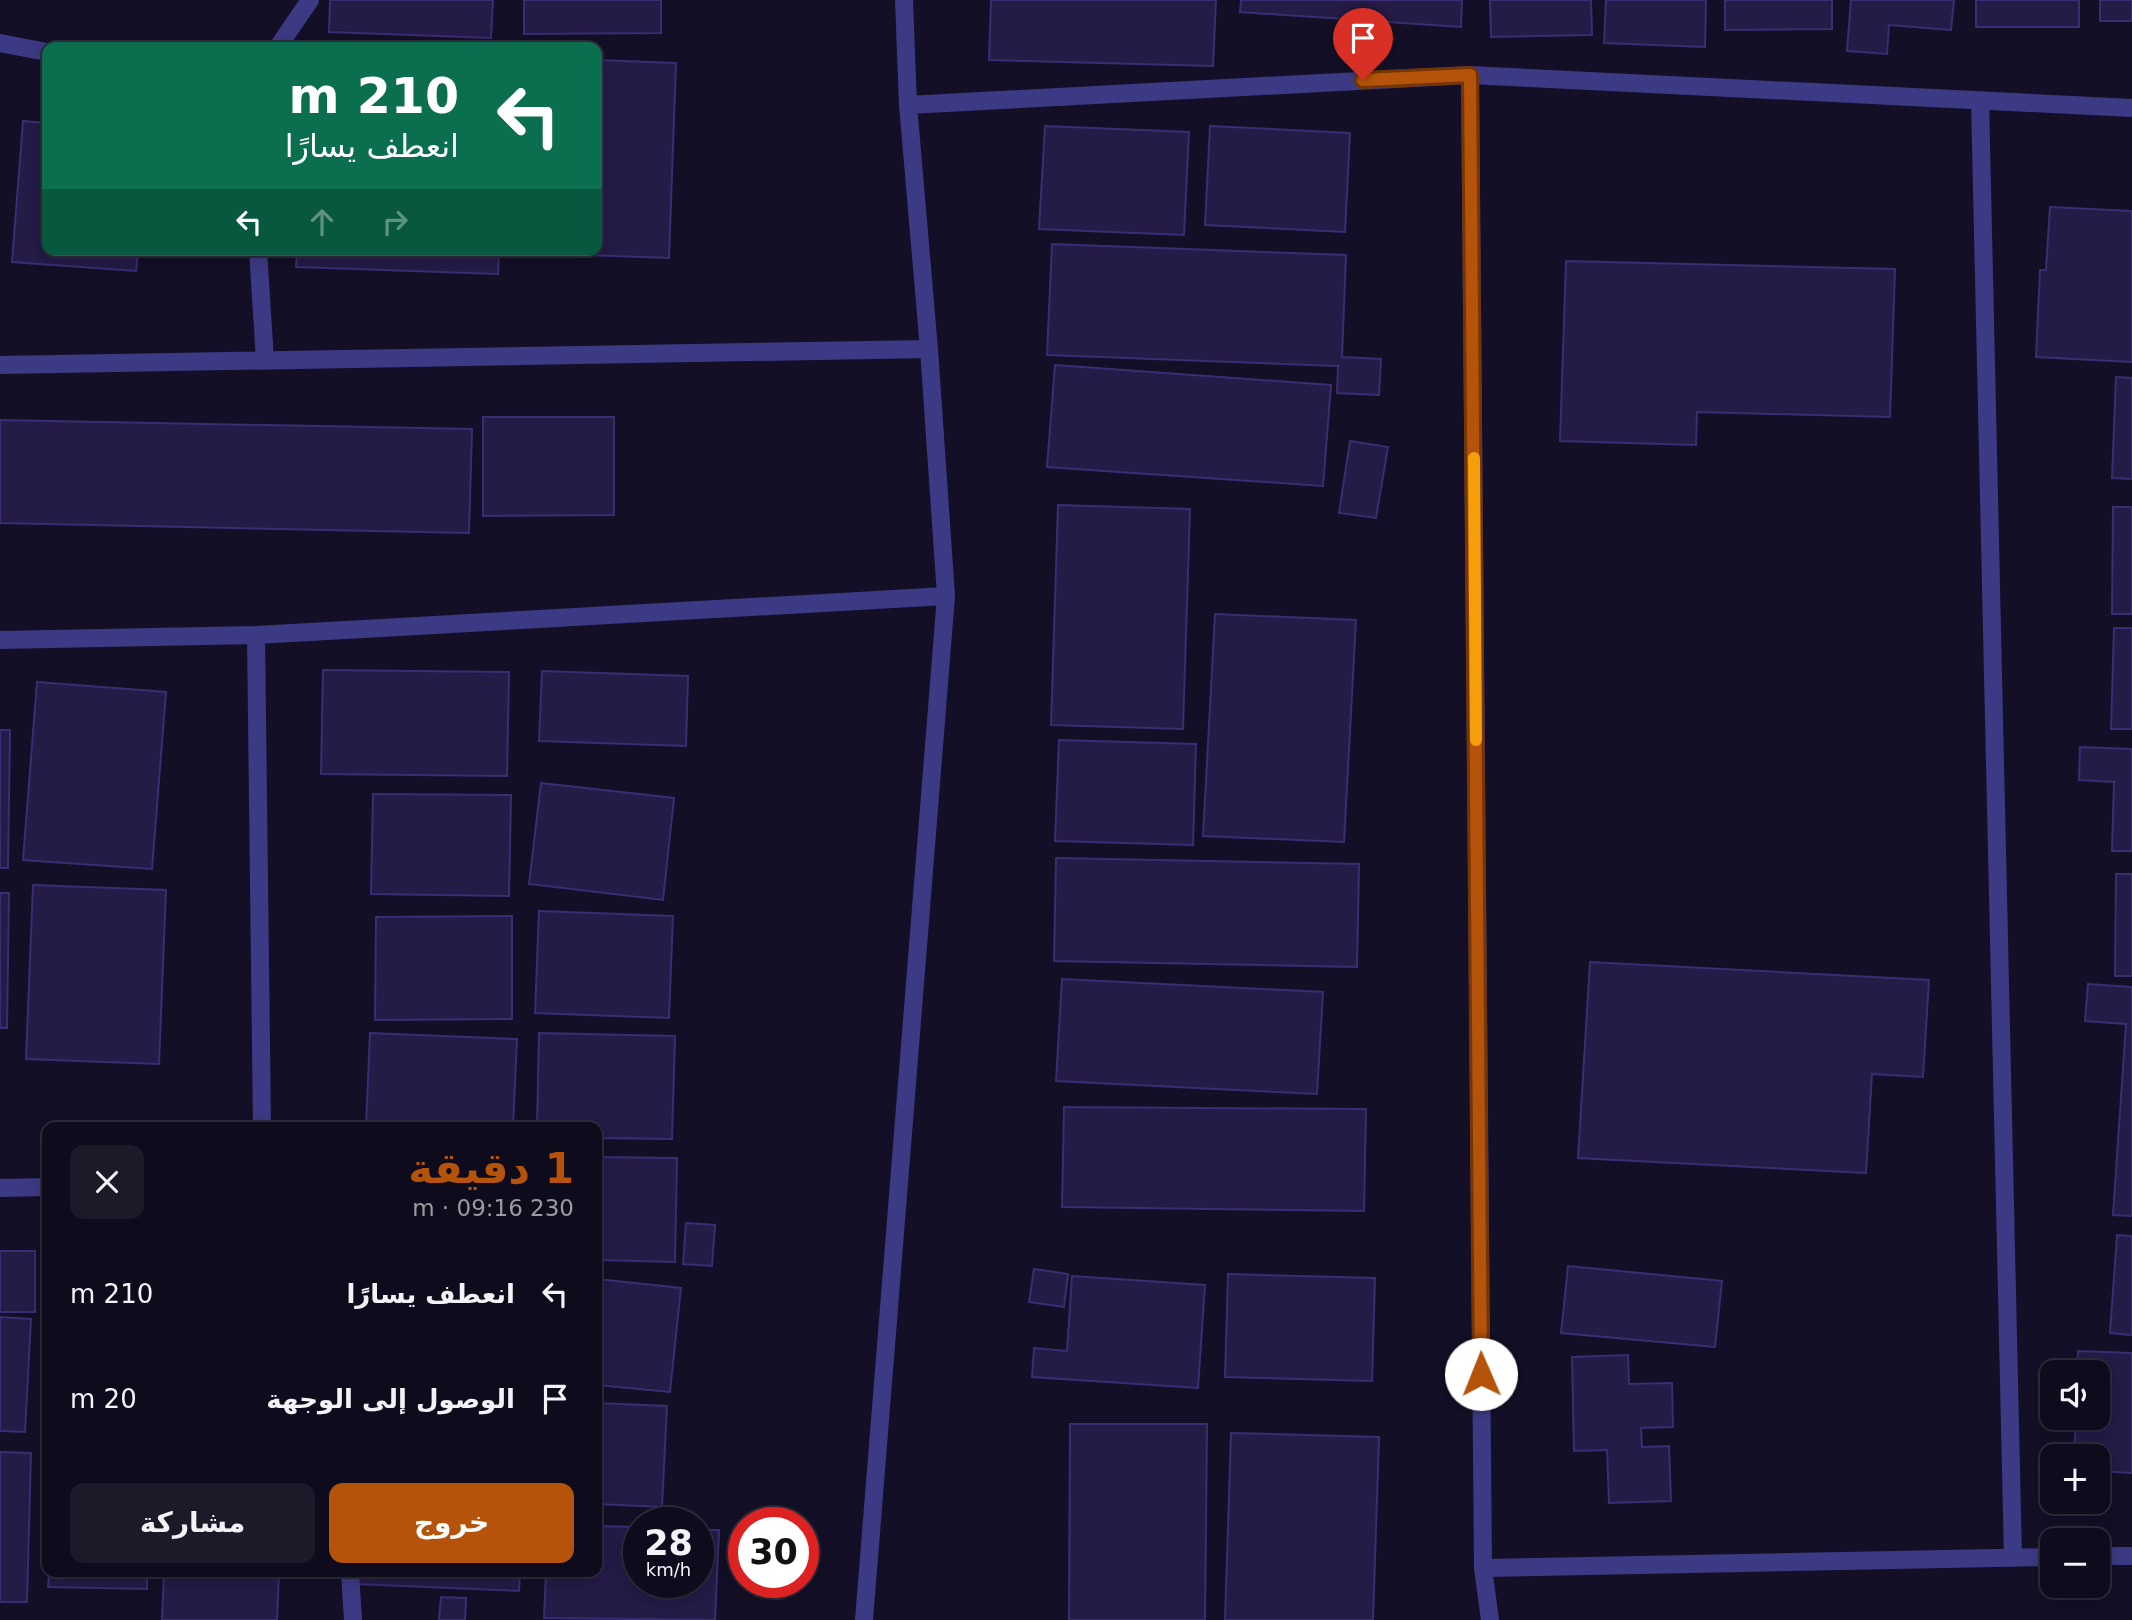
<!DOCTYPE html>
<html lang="ar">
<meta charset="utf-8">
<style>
:root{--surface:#0e0b1c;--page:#1c1929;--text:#f1f3f6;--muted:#9b9ba3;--line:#2e2b3b;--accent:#b45309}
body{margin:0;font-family:"DejaVu Sans",Vazirmatn,sans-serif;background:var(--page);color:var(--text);direction:rtl;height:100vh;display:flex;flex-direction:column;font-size:26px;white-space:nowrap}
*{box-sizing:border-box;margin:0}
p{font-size:23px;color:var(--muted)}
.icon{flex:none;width:38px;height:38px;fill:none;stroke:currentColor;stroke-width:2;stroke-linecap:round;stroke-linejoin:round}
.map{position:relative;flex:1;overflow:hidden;direction:ltr}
.sheet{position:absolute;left:42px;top:1122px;width:560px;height:455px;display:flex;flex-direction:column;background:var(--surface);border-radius:14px;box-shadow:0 4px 18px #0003,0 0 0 2px var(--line);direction:rtl}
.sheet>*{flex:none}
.guide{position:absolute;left:42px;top:42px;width:560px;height:214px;border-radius:14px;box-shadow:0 4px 18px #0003,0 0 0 2px var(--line);direction:rtl;background:#0b6e4f;color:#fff;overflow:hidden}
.controls{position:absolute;left:2040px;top:1360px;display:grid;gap:14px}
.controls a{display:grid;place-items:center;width:70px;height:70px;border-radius:14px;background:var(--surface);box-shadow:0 4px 18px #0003,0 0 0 2px var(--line);font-size:35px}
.speed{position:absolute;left:623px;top:1507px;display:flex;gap:14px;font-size:35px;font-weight:700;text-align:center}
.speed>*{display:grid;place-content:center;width:91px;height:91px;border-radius:50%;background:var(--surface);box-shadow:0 4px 18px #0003,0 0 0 2px var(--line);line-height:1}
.speed small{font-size:18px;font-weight:400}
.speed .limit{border:10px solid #d22;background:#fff;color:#111}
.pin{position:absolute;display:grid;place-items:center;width:60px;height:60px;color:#fff;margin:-72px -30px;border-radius:50% 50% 50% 0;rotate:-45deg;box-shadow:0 0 7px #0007}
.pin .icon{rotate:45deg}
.me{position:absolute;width:77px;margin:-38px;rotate:359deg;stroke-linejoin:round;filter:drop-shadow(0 0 5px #0008)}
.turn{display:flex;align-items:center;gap:24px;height:147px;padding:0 28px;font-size:32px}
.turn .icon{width:91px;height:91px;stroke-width:2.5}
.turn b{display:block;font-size:49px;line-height:60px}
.lanes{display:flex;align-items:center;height:66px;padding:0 28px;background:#0003;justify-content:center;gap:35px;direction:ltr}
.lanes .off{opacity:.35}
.round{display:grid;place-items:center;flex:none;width:74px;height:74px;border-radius:14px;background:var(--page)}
.headline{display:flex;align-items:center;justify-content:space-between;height:119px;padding:0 28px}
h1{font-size:42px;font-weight:700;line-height:52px;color:var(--accent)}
.primary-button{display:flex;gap:14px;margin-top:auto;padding:14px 28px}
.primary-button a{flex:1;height:80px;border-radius:14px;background:var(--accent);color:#fff;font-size:28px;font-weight:700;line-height:80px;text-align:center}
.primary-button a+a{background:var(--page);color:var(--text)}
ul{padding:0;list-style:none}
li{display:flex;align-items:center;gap:21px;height:105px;padding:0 28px}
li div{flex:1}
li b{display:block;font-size:26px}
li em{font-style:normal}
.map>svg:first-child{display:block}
.building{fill:#241b47;stroke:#3b2d73;stroke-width:2}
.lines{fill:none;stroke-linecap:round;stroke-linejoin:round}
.street{stroke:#3d3a85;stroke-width:18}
.route-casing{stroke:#753606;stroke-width:18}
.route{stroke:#b45309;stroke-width:12}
.slow{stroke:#f59e0b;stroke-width:12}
</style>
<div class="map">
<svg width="2132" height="1620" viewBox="0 0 2132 1620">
<rect width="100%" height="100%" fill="#130f26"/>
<path class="building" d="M330 0H493L491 38 329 32Z
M524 0H661V33L524 34Z
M991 0H1216L1213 66 989 60Z
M1241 0H1462L1461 27 1240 12Z
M1490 0H1591L1592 35 1491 37Z
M1606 0H1706L1705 47 1604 43Z
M1725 0H1832V29L1725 30Z
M1851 0H1954L1951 30 1889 25 1887 54 1847 51Z
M1976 0H2079V27H1976Z
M2100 0H2132V21H2100Z
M597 60 676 63 669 258 499 252 498 274 296 267 297 250H597Z
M23 121 47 123V250H138L136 271 12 262Z
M1045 126 1189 132 1184 235 1039 229Z
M1210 126 1350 133 1345 232 1205 225Z
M2050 207 2132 211V362L2036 357 2040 270H2046Z
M1052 244 1346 255 1342 357 1381 359 1379 395 1337 393 1338 366 1047 355Z
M1566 261 1895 269 1890 417 1697 412 1696 445 1560 441Z
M1055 365 1331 385 1323 486 1047 467Z
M2116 377 2132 378V479L2112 478Z
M483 417H614V515L483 516Z
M0 420 472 429 469 533 0 523Z
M1350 441 1388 447 1376 518 1339 513Z
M1058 505 1190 509 1183 729 1051 725Z
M2113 507H2132V614H2112Z
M1215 614 1356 620 1344 842 1203 836Z
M2114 628H2132V729H2111Z
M323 670 509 672 507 776 321 774Z
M542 671 688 676 686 746 539 741Z
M37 682 166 692 152 869 23 860Z
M0 730H10L8 868H0Z
M1059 740 1196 744 1193 845 1055 841Z
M2080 747 2132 749V851H2112L2114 782 2079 780Z
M541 783 674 798 663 900 529 884Z
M373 794 511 795 509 896 371 894Z
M1056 858 1359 864 1357 967 1054 961Z
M2116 874H2132V976H2115Z
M33 885 166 890 159 1064 26 1059Z
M0 893H9L7 1028H0Z
M539 911 673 916 669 1018 535 1013Z
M512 916V1019L375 1020 376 917Z
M1590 962 1929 980 1923 1077 1872 1074 1866 1173 1578 1158Z
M1062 979 1323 992 1317 1094 1056 1081Z
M2088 984 2132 987V1216L2113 1215 2126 1024 2085 1021Z
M370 1033 517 1039 513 1127H366Z
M539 1033 675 1036 672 1139 597 1138V1127H537Z
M1064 1107 1366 1109 1364 1211 1062 1207Z
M597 1157 677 1158 675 1262 597 1260Z
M686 1223 715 1225 712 1266 683 1264Z
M2117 1235 2132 1236V1335L2110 1333Z
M0 1251H35V1312H0Z
M1568 1266 1722 1281 1715 1347 1561 1333Z
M1034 1269 1068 1274 1064 1307 1029 1302Z
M1228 1274 1375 1278 1372 1381 1225 1377Z
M1072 1276 1205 1285 1198 1388 1032 1377 1034 1348 1067 1351Z
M597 1279 681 1288 670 1392 597 1385Z
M0 1317 31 1319 25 1432 0 1431Z
M2078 1351 2132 1353V1473L2098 1471V1456H2074L2076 1418H2098V1372H2077Z
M1628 1355 1629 1384 1672 1383 1673 1427 1641 1428 1642 1447 1669 1446 1671 1501 1609 1503 1607 1450 1574 1451 1572 1357Z
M597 1403 667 1406 662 1507 597 1504Z
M1070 1424H1207L1205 1620H1069Z
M1231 1433 1379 1437 1373 1620H1225Z
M0 1452 31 1453 27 1602H0Z
M597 1526 639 1527V1582H698V1530H719L715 1620 544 1618 546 1572H597Z
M49 1572H147V1589L48 1587Z
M164 1572H279L277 1620H162Z
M356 1572H520L519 1591 355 1584Z
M441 1597 466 1598 465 1620H439Z"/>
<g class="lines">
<path class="street" d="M0 43 47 52
M278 47 310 0
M1470 75 1483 1568 1490 1620
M1980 100 2013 1558
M908 105 1470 75 2132 108
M258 250 265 360
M0 365 929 349
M0 640 256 635
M262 1127 256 635 946 596
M0 1188 47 1187
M2098 1556H2132
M1483 1568 2053 1557
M350 1572 353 1620
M864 1620 946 596 929 349 908 105 904 0"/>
</g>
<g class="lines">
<defs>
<path id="route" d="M1363 80 1470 75 1481 1374"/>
</defs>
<use href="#route" class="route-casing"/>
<use href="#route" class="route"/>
<path class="slow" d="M1474 458 1476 740"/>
</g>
</svg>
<div class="controls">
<a><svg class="icon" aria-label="sound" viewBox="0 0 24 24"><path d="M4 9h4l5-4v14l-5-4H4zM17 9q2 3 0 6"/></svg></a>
<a>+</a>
<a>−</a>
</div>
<div class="speed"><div>28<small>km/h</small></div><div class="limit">30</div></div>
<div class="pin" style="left:1363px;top:80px;background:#d93025"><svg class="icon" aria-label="arrive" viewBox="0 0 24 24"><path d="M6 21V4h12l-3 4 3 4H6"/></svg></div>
<svg class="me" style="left:1481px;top:1374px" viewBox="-20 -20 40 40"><circle r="19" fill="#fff"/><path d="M0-13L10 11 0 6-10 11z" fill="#b45309"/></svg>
<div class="guide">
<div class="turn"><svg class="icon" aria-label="left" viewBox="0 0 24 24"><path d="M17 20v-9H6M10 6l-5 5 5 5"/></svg><div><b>210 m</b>انعطف يسارًا</div></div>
<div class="lanes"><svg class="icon" aria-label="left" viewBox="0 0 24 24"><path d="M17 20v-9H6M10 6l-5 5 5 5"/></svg><svg class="icon off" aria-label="ahead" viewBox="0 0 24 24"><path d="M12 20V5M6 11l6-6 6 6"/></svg><svg class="icon off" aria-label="right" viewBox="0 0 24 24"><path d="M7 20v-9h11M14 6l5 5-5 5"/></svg></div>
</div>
<section class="sheet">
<div class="headline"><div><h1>1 دقيقة</h1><p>230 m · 09:16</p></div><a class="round"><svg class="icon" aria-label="close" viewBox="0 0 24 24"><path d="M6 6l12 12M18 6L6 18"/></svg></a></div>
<ul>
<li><svg class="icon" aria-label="left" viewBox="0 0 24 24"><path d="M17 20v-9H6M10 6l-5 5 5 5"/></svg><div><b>انعطف يسارًا</b></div><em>210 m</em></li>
<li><svg class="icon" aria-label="arrive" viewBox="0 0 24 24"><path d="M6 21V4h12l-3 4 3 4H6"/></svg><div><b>الوصول إلى الوجهة</b></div><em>20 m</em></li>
</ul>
<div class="primary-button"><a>خروج</a><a>مشاركة</a></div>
</section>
</div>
